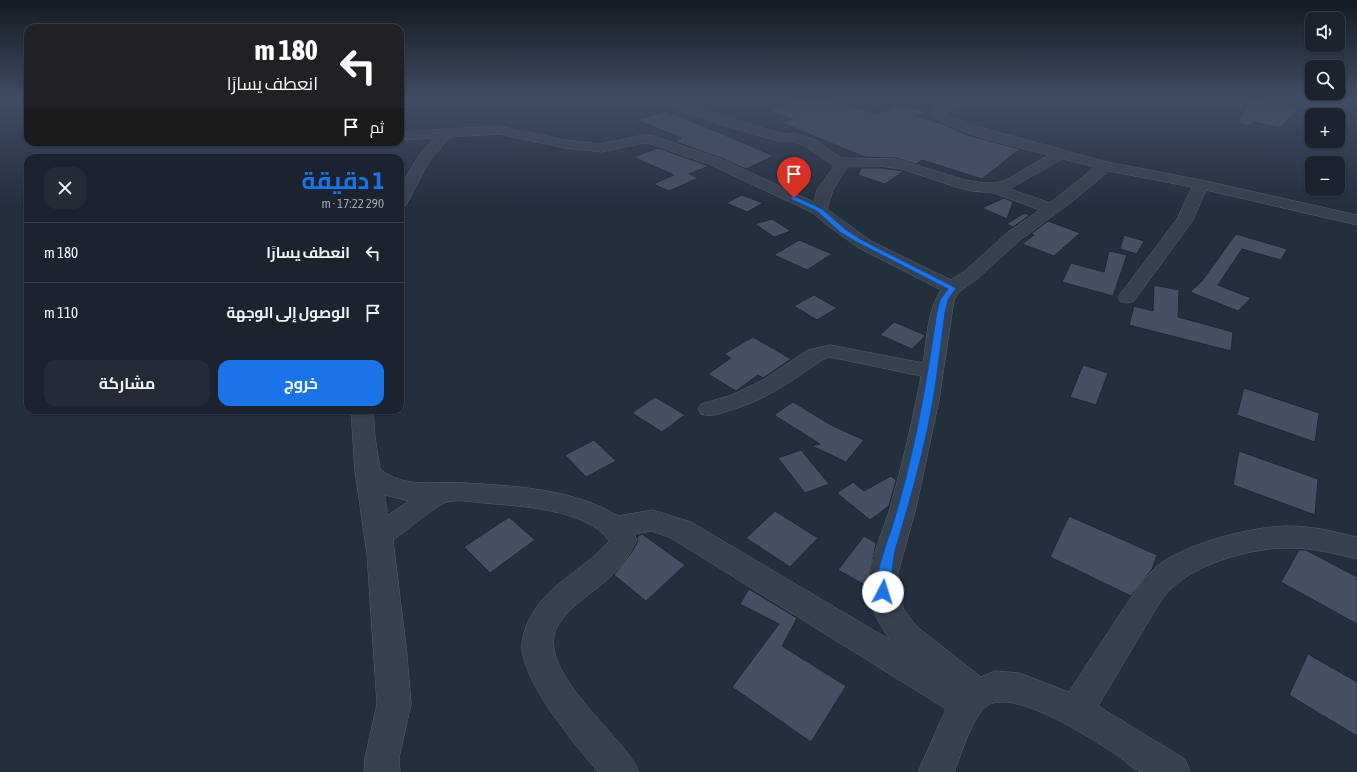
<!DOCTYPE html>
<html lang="ar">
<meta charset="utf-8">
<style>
:root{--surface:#1b232e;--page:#242b36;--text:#f1f3f6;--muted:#a0a4aa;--line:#39404a;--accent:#1a73e8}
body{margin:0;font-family:"Asap Condensed",Cairo,sans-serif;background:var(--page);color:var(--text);direction:rtl;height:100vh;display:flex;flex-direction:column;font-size:15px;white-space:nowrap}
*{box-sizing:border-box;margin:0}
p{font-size:13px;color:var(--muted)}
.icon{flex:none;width:22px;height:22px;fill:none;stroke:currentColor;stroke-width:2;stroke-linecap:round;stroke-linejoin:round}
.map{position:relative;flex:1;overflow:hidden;direction:ltr}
.side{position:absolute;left:24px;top:154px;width:380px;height:260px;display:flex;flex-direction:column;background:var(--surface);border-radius:12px;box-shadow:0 1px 3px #0004,0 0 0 1px var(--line);direction:rtl}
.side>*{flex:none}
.top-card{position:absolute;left:24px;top:24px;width:380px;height:122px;border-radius:12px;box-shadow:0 1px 3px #0004,0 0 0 1px var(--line);direction:rtl;background:#202124;color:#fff;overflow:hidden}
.buttons{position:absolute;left:1305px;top:12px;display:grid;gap:8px}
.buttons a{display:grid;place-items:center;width:40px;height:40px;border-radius:8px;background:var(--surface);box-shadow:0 1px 3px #0004,0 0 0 1px var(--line);font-size:20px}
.pin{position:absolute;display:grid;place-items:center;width:34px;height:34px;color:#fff;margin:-41px -17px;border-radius:50% 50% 50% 0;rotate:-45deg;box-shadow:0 0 4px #0007}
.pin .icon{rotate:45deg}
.me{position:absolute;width:44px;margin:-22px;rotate:5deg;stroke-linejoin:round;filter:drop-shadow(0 0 3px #0008)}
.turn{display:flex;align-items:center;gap:14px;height:84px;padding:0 20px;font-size:18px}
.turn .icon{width:52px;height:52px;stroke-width:2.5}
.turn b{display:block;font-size:28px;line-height:34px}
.then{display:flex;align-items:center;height:38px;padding:0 20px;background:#0003;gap:8px;font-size:15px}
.round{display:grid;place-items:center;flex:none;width:42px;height:42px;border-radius:12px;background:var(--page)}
.head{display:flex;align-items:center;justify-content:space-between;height:68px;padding:0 20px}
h1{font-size:24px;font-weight:700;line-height:30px;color:var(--accent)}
.button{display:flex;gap:8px;margin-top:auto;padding:8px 20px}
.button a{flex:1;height:46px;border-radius:12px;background:var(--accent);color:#fff;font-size:16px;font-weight:700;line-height:46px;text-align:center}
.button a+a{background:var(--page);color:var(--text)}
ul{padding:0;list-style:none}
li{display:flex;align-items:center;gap:12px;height:60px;padding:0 20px;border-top:1px solid var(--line)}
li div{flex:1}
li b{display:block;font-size:15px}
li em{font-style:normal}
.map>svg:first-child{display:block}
.building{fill:#455162;stroke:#1f2835}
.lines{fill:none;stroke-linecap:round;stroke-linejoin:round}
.minor-casing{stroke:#565f6c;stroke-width:1}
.minor{fill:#38414e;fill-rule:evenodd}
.route{fill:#1a73e8;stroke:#114b97}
</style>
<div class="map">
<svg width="1357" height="772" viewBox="0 0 1357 772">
<rect width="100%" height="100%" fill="#242f3e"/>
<path class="building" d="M799 99H828L876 114 903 104 926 112 916 116 943 124 967 135 1020 149 982 179 922 160 916 164 896 158 865 157 782 123 793 119 769 112Z
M1250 99H1253L1300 107 1280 128 1253 122 1251 126 1238 123Z
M665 111 708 128 774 156 746 169 721 158 674 141 682 138 637 120Z
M658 148 709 166 689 174 698 178 669 191 653 184 674 175 633 157Z
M861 168H880L904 171 885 184 858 175Z
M742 195 763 203 747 212 726 203Z
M1004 198 1013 202 1007 219 982 208Z
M1024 213 1030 215 1013 227 1007 224Z
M772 219 791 231 774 237 755 224Z
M1048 221 1080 233 1054 256 1022 244 1034 235 1031 234Z
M1236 234 1287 249 1281 260 1242 249 1218 285 1251 298 1238 311 1190 292 1202 281Z
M1124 235 1144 241 1137 254 1120 249Z
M799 240 832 254 807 270 774 255Z
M1109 251 1127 255 1113 296 1062 282 1071 263 1104 272Z
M1154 285 1179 290 1178 317 1233 332 1231 351 1129 325 1134 306 1153 311Z
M814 295 837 308 817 320 794 306Z
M894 322 925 335V336L912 349 880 335Z
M753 337 791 359 763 378 758 375 736 391 708 374 731 358 724 354Z
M1083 365 1108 373 1096 405 1070 397Z
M1244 388 1319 413 1315 442 1237 415Z
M655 397 685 415 662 432 632 413Z
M793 402 831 425 864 440 846 462 812 446 820 444 774 415Z
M594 440 616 461 586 477 565 455Z
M801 450 829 484 805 493 778 458Z
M1239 451 1318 479 1315 515 1233 485Z
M891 476 896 480 889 506 870 520 837 493 853 482 864 491Z
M775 511 818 538 790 567 746 538Z
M1069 516 1157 555 1152 569 1131 596 1050 557Z
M509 517 535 540 490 573 464 547Z
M642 534 685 565 646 601 614 575 632 552 638 541 637 537Z
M864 536 876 543 868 582 865 585 838 570Z
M1299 550H1306L1357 577V624L1281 582Z
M749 589 797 618 782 646 846 686 811 742 732 687 779 624 740 604Z
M1308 654 1357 682V736L1289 695Z"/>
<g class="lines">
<defs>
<path id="minor" d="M653 99H670L742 122 783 134H797L815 140 841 158 896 159 965 180 984 183H995L1006 180 1049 155C1023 148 945 133 932 113 940 101 953 99 967 99L965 102 945 113 953 118 968 124 1107 162 1201 180 1357 215V225L1206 190 1193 220 1134 301 1127 303 1120 301 1118 297 1177 219 1192 187 1109 171 1069 204 1020 240 977 279 959 292 954 300 939 400 916 508 898 573V592L904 610 916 626 981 677 995 671 1019 673 1069 692 1138 587C1145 578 1152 570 1161 563 1191 542 1254 526 1290 526 1313 526 1335 532 1357 537V559C1336 554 1313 548 1291 548 1255 547 1199 562 1172 588 1160 599 1152 616 1143 630 1128 655 1113 681 1098 706L1185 759 1190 772C1179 772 1149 772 1141 772 1133 769 1125 761 1118 756 1094 740 1017 689 988 705 973 714 961 755 954 772H918L946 709 671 538 652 531 634 534 637 540C629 555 621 568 608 579 592 593 573 604 560 622 528 667 623 733 639 772H598C574 743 526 687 522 649 521 632 532 611 543 599 562 577 590 564 609 541 588 509 518 506 484 503 473 502 458 499 447 502 438 504 403 533 393 540L407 655 411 704 399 758 400 772H364L365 758 377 704 367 554 355 471 351 410H373L375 437 380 469C405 489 435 481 465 483 516 486 574 489 618 516L653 510 691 522 890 640C881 626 869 608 869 590 868 561 882 535 890 508 902 465 913 420 921 376L830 357 822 360C792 381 764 401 728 411 718 414 711 417 701 414L698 409 701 404 732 395 763 380 808 350 830 345 923 363C927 339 927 311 941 290L859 248 828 226 813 213 711 165 651 144 644 143 601 152 566 148 498 134 450 137 430 160 406 205 400 207V188L417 158 434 138 400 140V132L498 126 566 140 601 144 644 135 653 136 721 159 814 202 817 190 834 166 805 146 791 141H778L732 128 655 102ZM1063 159 1095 167 1050 203 1010 189ZM848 166H880L902 169 956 187 972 191 994 193 1040 210 1008 232 965 271 951 280 871 241 827 209 833 190ZM385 495 409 501 388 515Z"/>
</defs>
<use href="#minor" class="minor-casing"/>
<use href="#minor" class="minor"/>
</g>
<linearGradient id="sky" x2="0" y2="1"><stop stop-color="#141a22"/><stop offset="0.48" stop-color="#3f4d63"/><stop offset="1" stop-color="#3f4d63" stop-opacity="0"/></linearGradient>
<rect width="1357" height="207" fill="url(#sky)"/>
<path class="route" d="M791 197H796L822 209 845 229 860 239 956 288 948 300 945 312C941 341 938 371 933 400 924 451 910 501 895 550 892 563 892 586 887 595L883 597 879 595C872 581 886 545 891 530 914 459 926 385 937 312L940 300 948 289 855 241 840 232 817 211 791 199Z"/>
</svg>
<div class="buttons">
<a><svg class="icon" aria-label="sound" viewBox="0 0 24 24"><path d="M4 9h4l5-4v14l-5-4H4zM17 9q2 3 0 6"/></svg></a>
<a><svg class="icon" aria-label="search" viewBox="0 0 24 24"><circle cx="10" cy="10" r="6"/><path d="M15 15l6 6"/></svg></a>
<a>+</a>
<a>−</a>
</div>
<div class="pin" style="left:794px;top:198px;background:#d93025"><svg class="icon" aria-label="arrive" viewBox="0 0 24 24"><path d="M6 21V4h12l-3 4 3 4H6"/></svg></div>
<svg class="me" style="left:883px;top:592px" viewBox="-20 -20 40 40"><circle r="19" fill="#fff"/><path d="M0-13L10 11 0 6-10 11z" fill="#1a73e8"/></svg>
<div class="top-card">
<div class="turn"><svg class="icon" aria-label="left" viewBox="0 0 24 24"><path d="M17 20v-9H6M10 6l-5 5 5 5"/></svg><div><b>180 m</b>انعطف يسارًا</div></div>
<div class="then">ثم<svg class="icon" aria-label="arrive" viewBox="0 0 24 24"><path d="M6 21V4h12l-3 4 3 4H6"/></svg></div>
</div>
<section class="side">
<div class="head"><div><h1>1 دقيقة</h1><p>290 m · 17:22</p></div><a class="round"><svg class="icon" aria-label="close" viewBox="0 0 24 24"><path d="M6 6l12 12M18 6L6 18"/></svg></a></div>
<ul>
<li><svg class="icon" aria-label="left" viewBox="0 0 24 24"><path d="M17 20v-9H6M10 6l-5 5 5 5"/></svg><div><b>انعطف يسارًا</b></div><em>180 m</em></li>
<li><svg class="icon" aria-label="arrive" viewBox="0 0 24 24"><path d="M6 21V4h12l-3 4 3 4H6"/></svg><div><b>الوصول إلى الوجهة</b></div><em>110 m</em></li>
</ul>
<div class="button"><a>خروج</a><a>مشاركة</a></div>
</section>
</div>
